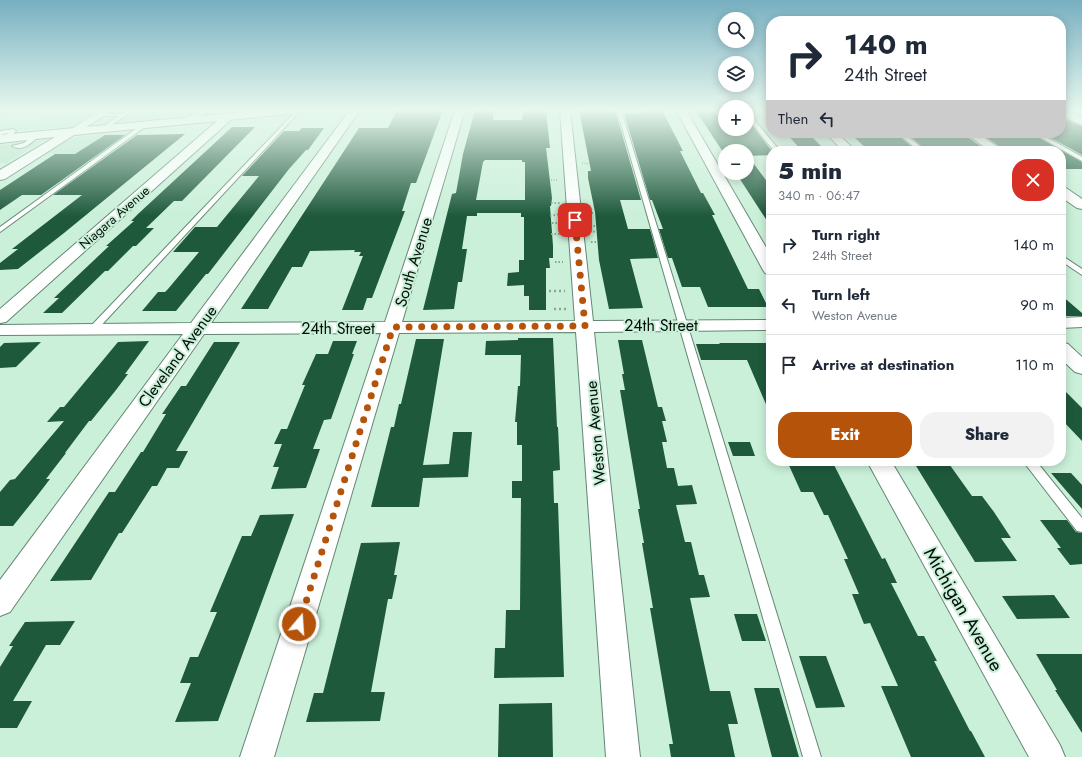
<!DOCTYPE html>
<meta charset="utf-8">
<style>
:root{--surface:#fff;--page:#f2f2f3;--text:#1f2937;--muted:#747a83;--line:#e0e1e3;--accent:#b45309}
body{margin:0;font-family:Jost,sans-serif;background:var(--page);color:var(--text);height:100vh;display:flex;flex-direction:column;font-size:15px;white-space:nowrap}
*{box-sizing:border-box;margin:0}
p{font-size:13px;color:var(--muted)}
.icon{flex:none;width:22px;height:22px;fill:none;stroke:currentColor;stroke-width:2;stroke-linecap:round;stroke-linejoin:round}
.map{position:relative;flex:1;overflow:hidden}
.sheet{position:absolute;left:766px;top:146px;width:300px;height:320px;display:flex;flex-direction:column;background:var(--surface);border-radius:16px;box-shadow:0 2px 10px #0003}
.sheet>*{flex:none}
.hud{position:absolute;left:766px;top:16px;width:300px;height:122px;border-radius:16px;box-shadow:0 2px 10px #0003;background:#fff;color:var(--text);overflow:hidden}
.buttons{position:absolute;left:718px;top:12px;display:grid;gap:8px}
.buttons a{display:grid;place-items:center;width:36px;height:36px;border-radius:50%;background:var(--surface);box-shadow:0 2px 10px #0003;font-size:20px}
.pin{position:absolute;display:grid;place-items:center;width:34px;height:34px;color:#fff;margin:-17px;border-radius:8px;box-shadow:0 2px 6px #0006}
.me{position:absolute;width:44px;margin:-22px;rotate:18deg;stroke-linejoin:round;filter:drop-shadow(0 0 3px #0008)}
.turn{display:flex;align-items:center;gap:14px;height:84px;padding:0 12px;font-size:18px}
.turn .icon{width:52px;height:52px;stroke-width:2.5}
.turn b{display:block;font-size:28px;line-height:34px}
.then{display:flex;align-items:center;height:38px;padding:0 12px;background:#0003;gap:8px;font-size:15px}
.round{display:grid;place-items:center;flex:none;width:42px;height:42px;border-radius:16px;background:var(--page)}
.overview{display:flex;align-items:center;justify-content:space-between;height:68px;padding:0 12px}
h1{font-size:24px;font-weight:800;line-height:30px}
.primary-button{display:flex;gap:8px;margin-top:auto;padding:8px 12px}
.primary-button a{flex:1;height:46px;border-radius:16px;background:var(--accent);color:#fff;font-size:16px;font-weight:800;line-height:46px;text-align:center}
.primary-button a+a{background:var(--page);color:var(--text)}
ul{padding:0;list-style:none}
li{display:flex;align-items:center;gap:12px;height:60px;padding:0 12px;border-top:1px solid var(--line)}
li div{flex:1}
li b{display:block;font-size:15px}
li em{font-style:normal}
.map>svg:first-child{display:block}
.built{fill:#b7e4c9}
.building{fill:#1e593c;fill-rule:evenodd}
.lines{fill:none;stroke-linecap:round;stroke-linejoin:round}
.lane-casing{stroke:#648773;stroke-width:2}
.street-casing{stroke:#648773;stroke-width:2}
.secondary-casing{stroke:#648773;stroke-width:2}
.path-far2{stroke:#88a594;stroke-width:1.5;stroke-dasharray:1 1.5;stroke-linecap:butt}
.path-far1{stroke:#88a594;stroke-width:2;stroke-dasharray:1.5 2;stroke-linecap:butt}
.path{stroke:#88a594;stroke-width:2.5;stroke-dasharray:2 3;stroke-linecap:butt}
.lane{fill:#fff;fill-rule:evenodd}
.street{fill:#fff;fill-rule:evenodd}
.secondary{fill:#fff;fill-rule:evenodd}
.route{stroke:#b45309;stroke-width:7;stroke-dasharray:0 12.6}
.labels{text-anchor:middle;stroke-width:4;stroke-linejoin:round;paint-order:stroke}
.far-street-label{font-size:13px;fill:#040f08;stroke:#caf0d9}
.street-label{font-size:16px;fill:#040f08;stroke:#caf0d9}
.near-street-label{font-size:19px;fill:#040f08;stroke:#caf0d9}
</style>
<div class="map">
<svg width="1082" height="757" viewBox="0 0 1082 757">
<rect width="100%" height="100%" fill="#caf0d9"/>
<path class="built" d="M60 110H170L158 118 0 133V120H42Z
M140 131 108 153 42 154 67 138Z
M44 140 6 163H0V145Z"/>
<path class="building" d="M397 110H443L416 183H411L402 211H405L372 298H367L363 310H342L363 256H359L361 252H354L355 250 310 251 302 267H292L268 309H241L359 128H388Z
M475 110H494L493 120H522L523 110H546L550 148H546L552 198 551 206H550L553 246V258H549L550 268H546V310H529V296H524V285L507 286 508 273 519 272V260H524V217H521V213H477V216H467L462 249H467L462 282H458L454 309 423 310 452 194 456 193 463 154ZM485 160H522V162H525V200H476L483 162Z
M579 110H613L614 113H616L641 200H620L628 229H650L658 258 630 259 643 308 609 309 599 260 595 212 588 178V171H591Z
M642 110H662L683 151H680L701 193H703L715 215H712L748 289H759L768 307H708L700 287H682L672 258H668L659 229H663L652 200H650L624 113H643Z
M696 111H714L725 124V129H747V126H753L771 150V155L748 156 771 187V227L736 173H747V151H725V155Z
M1061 118 1082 126V155L1042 133H1061Z
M232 127H255L182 201H174L146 228H154L136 246H133L108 271H105L62 313H43L59 298H54L109 246H106L134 221H131L138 214Z
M302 128H324L308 150H306L289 169 208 274H206L176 311H142L158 292H165L168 289 199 252H173L195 227H217L259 176H242L284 131H299Z
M786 133H808L826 151H802Z
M1016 133H1031L1082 162V169H1061V151L1005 150 984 136 1020 135Z
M185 134 64 233 18 269 0 270V263L18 249H12L82 195H53L137 135Z
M105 135H125L41 195H22L0 210V190L55 154H75Z
M939 136H966L986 150 927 151 911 137H940Z
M854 137H900L917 151H869Z
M1061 295 1082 313V316H1061Z
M518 338H553L557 427H558L560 470 553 471 554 503H558L564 677 494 678 495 648H505L506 610H520L521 498H512V481H522V445H517V422H515L518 386H520L521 355H485L486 341 518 340Z
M416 339H444L423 465 449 464 453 432H472L468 477 423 478 419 507H371L391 427H394L399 404H401Z
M618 340H642L658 407H662L666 421H662L667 442H662L667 468H674L678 486 692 485 697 504 676 505 685 542H691L699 575H704L710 597 690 598 710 691H730L738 724H728L735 757H671L669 744H673L650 608H653L642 543H644L638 509H640L620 390H625L622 374H624Z
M149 341 125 374H128L116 390 91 421H89L65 453H66L46 479H50L37 496 13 526H0V492L10 480 15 479 64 421 47 422 60 407H64L118 342Z
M333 341H357L352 354H354L331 419 324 420 313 449H320L306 488 271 489 279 467H273L282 444H274L281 429H287L305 385H302L316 354H328Z
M41 342 16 367 0 368V347L4 343Z
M214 342H240L176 451H188L179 468H167L157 486H152L122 533H119L91 580 50 581 109 492H115L141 452H143L166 414H162L181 386H186Z
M719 343H771V416L747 360H701L696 344H720Z
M1061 387 1082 408V441L1061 419Z
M728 442H750L755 456H733Z
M787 461H832L882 559 885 558 897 583H891L918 636H924L937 661H934L970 731H971L985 757H911L881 686H898L870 623 864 624 852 594H859L844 559H848L828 515H824L813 492H801Z
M913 461H947L972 496H982L994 512 1011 538H1001L1017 561 975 562Z
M1051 473H1071L1082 485V509Z
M294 514 218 721 175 722 191 683H180L190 657H198L217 612H210L242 536H251L260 515Z
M1040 520H1067L1076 532 1082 533V564L1070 565 1057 548H1061Z
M400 542 394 575H397L392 599H388L371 692H385L380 721 306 722 314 693H323L361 543Z
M1054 595 1070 618 1017 619 1002 596Z
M734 614H757L766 641H742Z
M75 621 60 645H46L13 701H32L17 728H0V667L13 646H9L25 622Z
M1036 654H1082V733L1055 690H1057Z
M799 656H826L845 707 816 708Z
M754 688H779L799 757H772Z
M552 703 553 757H498L499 704Z"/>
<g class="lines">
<defs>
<path id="lane" d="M129 110H134L106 129 101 128 118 116H100L98 115V114H123Z
M297 110H301L96 331H90L88 329 90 327Z
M617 110H621L821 757H803Z
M747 113H749L780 151H774L747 117Z
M144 123 149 124 0 232V227Z
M13 129 16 131 9 139 4 138 8 133 0 135V131Z
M897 133H903L926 151H919Z
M1032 133H1039L1082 157V161Z
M34 134 39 135C32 143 23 152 12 146L24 143Z
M1061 255 1082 269V275L1061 261Z
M1023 461H1036L1082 518V532L1077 531Z"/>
<path id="street" d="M0 110H6L4 112 0 113Z
M101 110H113L77 133 73 134 68 131Z
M198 110H209L194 122H186L185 120Z
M350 110H360L211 323 385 322 455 110H465L402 322 575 321 560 110H570L593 321 771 320V330L594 332 640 757H606L576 332 399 333 274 757H240L381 333 204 334 10 612 0 616V580L183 334 0 335V325L191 323Z
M676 110H686L771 256V275L765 273 763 270Z
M229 113 234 116 233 118 6 322 0 323V309L225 114Z
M826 133H837L856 151H843Z
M965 133H977L1004 151H990Z
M1061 187 1066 188 1082 199V209L1077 208 1061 197Z
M1082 317V327L1061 328V318Z
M1061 342 1068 344 1082 357V374L1075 372 1061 359Z
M867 461H891L1060 745 1065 757H1029Z"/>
<path id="secondary" d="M267 110H303L298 113 74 135 5 179 0 180V170L55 137 0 143V135Z
M1061 110H1065L1082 118V125L1061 116Z"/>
</defs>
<use href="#lane" class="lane-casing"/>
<use href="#street" class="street-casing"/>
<use href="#secondary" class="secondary-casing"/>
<path class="path-far2" d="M582 163 589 164
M551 180H558"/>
<path class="path-far1" d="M551 203H560
M588 213H594
M550 216 560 214
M552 223H561
M590 226H595
M590 231 596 232
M551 234H561
M591 242H597
M555 262H563"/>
<path class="path" d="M549 291H565
M554 309H566"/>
<use href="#lane" class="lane"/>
<use href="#street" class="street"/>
<use href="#secondary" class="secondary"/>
</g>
<linearGradient id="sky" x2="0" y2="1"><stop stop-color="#77afc1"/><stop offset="0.51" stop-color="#e7f8ee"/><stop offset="1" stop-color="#e7f8ee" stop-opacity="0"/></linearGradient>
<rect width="1082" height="216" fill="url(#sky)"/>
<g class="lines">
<path class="route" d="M299 624 393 327 585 326 575 220"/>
</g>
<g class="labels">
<g class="far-street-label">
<text transform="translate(114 217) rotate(-41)" y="5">Niagara Avenue</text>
</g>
<g class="street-label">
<text transform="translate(413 262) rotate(-73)" y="6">South Avenue</text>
<text x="661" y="331">24th Street</text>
<text x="338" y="334">24th Street</text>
<text transform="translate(177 356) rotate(-54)" y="6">Cleveland Avenue</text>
<text transform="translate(595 433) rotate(-95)" y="6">Weston Avenue</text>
</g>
<g class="near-street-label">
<text transform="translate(964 609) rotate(60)" y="7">Michigan Avenue</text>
</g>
</g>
</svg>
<div class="buttons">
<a><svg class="icon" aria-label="search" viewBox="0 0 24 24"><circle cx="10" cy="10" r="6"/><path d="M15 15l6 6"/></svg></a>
<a><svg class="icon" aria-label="layers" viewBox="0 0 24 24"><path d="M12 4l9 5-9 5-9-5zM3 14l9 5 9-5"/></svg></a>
<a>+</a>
<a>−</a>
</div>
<div class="pin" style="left:575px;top:220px;background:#d93025"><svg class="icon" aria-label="arrive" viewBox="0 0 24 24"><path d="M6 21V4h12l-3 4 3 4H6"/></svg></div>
<svg class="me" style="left:299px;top:624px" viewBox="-20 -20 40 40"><circle r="17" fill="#b45309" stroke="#fff" stroke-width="3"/><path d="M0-11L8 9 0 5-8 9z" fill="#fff"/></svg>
<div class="hud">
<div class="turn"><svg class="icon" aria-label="right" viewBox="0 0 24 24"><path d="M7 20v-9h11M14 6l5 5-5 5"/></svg><div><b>140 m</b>24th Street</div></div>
<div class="then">Then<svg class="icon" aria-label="left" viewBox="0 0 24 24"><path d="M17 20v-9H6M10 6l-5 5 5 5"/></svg></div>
</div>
<section class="sheet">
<div class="overview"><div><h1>5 min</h1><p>340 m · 06:47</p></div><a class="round" style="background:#d93025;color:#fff"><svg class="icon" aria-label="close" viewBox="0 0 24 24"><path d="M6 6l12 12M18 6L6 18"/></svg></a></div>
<ul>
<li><svg class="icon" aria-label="right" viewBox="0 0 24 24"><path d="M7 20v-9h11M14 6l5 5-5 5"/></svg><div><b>Turn right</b><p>24th Street</p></div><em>140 m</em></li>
<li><svg class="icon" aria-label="left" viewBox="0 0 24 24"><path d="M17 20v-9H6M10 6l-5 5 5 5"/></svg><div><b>Turn left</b><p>Weston Avenue</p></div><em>90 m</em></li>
<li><svg class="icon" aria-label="arrive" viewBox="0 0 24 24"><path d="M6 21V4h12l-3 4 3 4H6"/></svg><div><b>Arrive at destination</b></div><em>110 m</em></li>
</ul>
<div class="primary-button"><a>Exit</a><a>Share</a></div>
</section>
</div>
